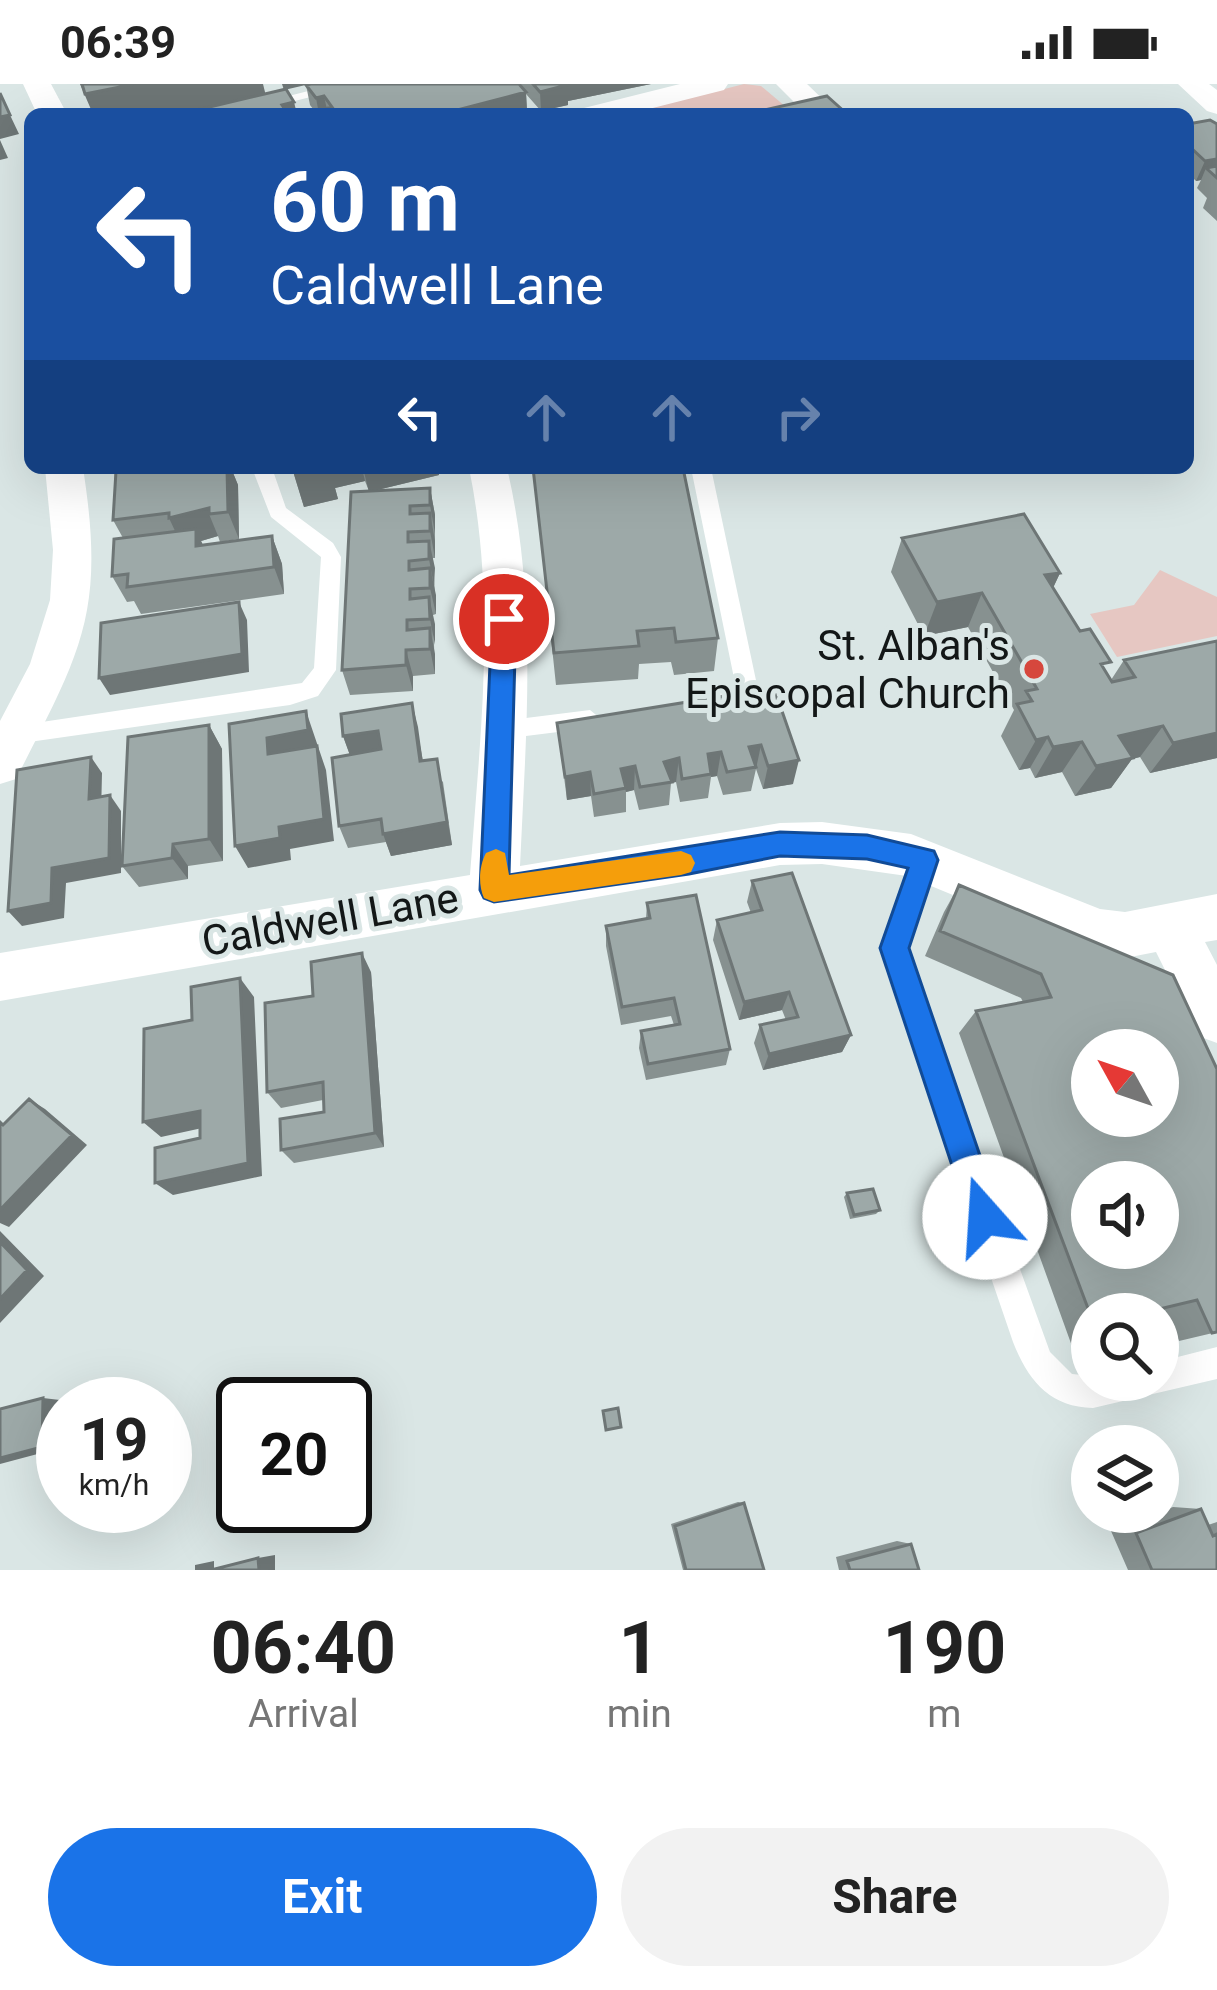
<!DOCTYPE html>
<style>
:root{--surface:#fff;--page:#f2f2f2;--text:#222;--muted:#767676;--accent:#1a73e8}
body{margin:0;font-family:Roboto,sans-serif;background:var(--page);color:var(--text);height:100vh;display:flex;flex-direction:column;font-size:45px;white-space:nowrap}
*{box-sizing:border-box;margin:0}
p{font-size:39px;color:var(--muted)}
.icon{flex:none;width:66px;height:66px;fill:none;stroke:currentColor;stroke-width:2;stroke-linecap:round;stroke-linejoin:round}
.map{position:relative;height:1486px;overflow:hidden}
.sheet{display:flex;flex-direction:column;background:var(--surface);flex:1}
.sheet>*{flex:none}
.banner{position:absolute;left:24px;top:24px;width:1170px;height:366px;border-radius:18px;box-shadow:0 12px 48px #0002;background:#1a4fa0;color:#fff;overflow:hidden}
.needle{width:78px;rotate:310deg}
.fabs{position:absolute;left:1071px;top:945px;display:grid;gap:24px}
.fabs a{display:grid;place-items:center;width:108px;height:108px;border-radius:50%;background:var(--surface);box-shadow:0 12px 48px #0002;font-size:60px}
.speed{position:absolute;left:36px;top:1293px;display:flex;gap:24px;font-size:60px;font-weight:700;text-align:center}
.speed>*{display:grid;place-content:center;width:156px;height:156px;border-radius:50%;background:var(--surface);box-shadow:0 12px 48px #0002;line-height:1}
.speed small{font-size:30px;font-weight:400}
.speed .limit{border:6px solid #111;border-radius:18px;background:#fff;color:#111}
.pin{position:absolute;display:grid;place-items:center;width:102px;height:102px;color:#fff;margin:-51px;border:6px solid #fff;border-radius:50%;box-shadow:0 3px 12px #0007}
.me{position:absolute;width:132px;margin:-66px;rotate:341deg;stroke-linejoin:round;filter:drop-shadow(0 0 9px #0008)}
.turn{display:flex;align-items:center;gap:42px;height:252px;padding:0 48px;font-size:54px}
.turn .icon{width:156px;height:156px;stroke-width:2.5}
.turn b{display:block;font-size:84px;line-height:102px}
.lanes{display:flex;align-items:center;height:114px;padding:0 48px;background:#0003;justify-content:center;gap:60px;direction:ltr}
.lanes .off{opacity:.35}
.eta{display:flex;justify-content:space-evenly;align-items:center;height:204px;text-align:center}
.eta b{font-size:72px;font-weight:700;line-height:84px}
.cta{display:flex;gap:24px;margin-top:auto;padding:24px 48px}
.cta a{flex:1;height:138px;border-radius:72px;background:var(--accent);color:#fff;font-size:48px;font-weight:700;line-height:138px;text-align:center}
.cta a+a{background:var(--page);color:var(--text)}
.status{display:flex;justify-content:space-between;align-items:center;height:84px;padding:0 60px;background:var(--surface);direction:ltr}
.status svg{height:33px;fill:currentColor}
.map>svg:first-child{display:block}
.green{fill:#e6c7c2}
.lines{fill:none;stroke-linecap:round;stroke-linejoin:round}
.service{fill:#fff;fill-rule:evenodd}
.minor{fill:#fff;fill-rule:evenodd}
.wall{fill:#879190}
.shaded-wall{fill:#6e7676}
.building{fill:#9da9a8;stroke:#6e7676;stroke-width:3;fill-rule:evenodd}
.route{fill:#1a73e8;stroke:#114b97;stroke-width:3}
.slow{fill:#f59e0b}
.poi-dot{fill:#d6473d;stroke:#dae6e5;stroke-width:4.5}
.labels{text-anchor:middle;stroke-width:10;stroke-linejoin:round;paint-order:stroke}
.poi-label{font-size:42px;fill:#131717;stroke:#dae6e5;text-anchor:end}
.street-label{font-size:42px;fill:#131717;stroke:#dae6e5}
</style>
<div class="status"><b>06:39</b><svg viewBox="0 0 49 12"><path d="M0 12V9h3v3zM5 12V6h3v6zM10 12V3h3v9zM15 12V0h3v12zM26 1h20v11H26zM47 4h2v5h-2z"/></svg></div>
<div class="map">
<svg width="1217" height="1486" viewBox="0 0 1217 1486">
<rect width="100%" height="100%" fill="#dae6e5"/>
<path class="green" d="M744 0 761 2 786 23 784 30H627Z
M1160 486 1217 513V552L1117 573 1090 530 1134 521Z"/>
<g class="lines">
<path class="service" d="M336 0H361L244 30H218Z
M252 384H272L286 424 333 459 341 473 336 586 318 612 290 621 15 660 7 658 4 651 7 644 15 642 302 599 314 584 321 473 271 433Z
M691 384H711L757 601 747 615 701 626 693 623 690 617 693 611 735 599Z
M590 626 601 635 590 644 503 655 492 646 503 637Z
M924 765 933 768 936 776 910 850 911 884 1050 1268 1072 1290 1092 1292V1296H1158V1278L1217 1263V1295L1093 1324C1049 1323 1028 1296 1013 1258L885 884 884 850 912 776 915 768Z"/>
<path class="minor" d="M23 0H51L67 30H37Z
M680 0H728L724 6 629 30H579L584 24Z
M776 0H807L838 30H806Z
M1178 0H1209L1217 6V30L1207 27Z
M45 384H83C106 530 81 567 16 695L0 700V637L30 580 50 516 53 466Z
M469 384H507C538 516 526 648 520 782L780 739 822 738 911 750 1100 825 1125 828 1217 810V856L1205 858 1217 881V959L1198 952 1156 868 1125 874 1098 871 907 792 822 780 780 781 0 917V869L470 791C480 654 497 519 469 384Z"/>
</g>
<path class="wall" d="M312 0H651L568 17V21L541 27 526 10 527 27 517 30H317L310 21 306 1Z
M1188 40H1217V137L1203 124 1207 114 1197 104 1201 96 1196 97 1188 89Z
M115 384H231L238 401 239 455 220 458 218 452 201 457 203 461 272 452 282 480 284 510 141 530 134 517 127 518 112 492 123 454 113 436Z
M292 384H438L439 391 373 407 430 404 435 431V474H433L436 530 433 531 435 590 413 592V607L350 611 342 586 369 407 365 397 335 404 338 415 304 423Z
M533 384 718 554 714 587 674 591 671 578 639 580 638 595 556 601Z
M902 454 1060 489 1053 504 1111 596 1124 576 1217 557V674L1150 689 1140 673 1132 675 1111 704 1075 712 1062 688 1035 694 1030 684 1019 686 1001 652 1014 626 968 543 924 552 891 488Z
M774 604 793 700 763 705 756 685 751 707 723 711 717 692 711 693 708 714 680 718 676 698 671 699 669 721 639 726 634 706 626 708V728L594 733 591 712 567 716 557 639Z
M412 619 423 677 443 698 452 761 391 772 386 758 348 764 339 742 350 671 343 652Z
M209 641 222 665 223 777 188 782V795L139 803 122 782Z
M752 797 851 951 842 968 763 986 754 959 760 941 786 936 782 926 739 936 713 856 717 836 751 829 747 818Z
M959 801 1173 891 1217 1248 1179 1257 1165 1226 1156 1228 1092 1230V1273L1077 1276 959 949 976 927 1023 918 1021 914 925 872 944 828Z
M647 819 730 965 726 981 646 996 639 964 641 947 674 941 671 932 621 941 606 862V842L646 835Z
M371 888 384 1063 294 1079 281 1066 324 1028 323 1016 281 1024 267 1008 313 912Z
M847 1109 880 1126 876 1130 850 1135 844 1113Z
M738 1418 744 1419 764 1486H683L671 1440Z
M1173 1423 1201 1425 1208 1441 1217 1438V1486H1128L1111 1447Z
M897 1457 911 1460 919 1486H839L836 1473Z"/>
<path class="shaded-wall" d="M80 0H263L266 12 179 30H93Z
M282 0H310L284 6Z
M564 0H651L568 17V21L541 27 540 8Z
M526 8 527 27 517 30H442Z
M324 12 328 30 320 26 321 30H319L316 14Z
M294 18 297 30H285L282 21Z
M10 31 19 50 0 55V33Z
M0 56 8 74 0 76Z
M1217 75V93L1206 84 1201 96 1196 97 1205 77Z
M227 384H231L238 401 239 455 228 428Z
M307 384H362L365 397 335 404 338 415 304 423 293 387Z
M363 384H438L439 391 369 408Z
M430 404 435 431V449L430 421Z
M209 424V430L218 452 201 457 208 472 182 462 169 434Z
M430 429 435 457V474L430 447Z
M272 452 282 480 284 510 274 483Z
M429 457 435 484 434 502 429 475Z
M430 484 436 511V530L430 504Z
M1060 489 1044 523 1045 491Z
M982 509 968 543 924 552 937 518Z
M429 513 435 540V561L430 535Z
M239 518 247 536 249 588 110 611 99 594Z
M430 544 435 570V590L430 565Z
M406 566 413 592V607L406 581Z
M412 619 418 643 426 701 420 677Z
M306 627 326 686 334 757 290 765 291 776 248 784 235 762 267 654Z
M209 641 222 665 223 777 209 755Z
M1163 642 1140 673 1132 675 1111 704 1075 712 1119 652Z
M378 647 385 671 352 677 343 652Z
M1217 649V674L1150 689 1173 659Z
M1048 653 1030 684 1019 686 1036 656Z
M1082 658 1062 688 1035 694 1053 663Z
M761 661 756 685H755L749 663Z
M721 668 717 692 711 693 708 670Z
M91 673 102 689 101 731 89 715Z
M679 674 676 698 671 699 664 678Z
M437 675 452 761 391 772 383 750Z
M799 676 793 700 763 705 768 682Z
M635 682 634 706 626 708 621 685Z
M590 688 591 712 567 716 565 693Z
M110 711 121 727V789L66 799 64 834 22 842 8 827 52 784Z
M173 760 188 782V795L172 774Z
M362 869 371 888 384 1063 375 1049Z
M240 894 254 913 262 1092 173 1111 155 1099 248 1079Z
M789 908 782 926 739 936 744 918Z
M851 951 842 968 763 986 769 970Z
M29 1015 45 1025 87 1061 9 1143 0 1139V1126Z
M200 1027 216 1041 161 1053 143 1038Z
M0 1147 44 1192 0 1239Z
M43 1314 60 1316V1364L0 1380V1374Z
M275 1471V1486H259L258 1474Z
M214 1477V1486H195V1481Z"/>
<path class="building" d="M82 0H135L85 10Z
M311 0H519L526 8 442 30H324L320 26 332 23 324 12 316 14 306 1Z
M533 0H566L567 1 540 8Z
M286 5 294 18 282 21 288 30H180Z
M0 9 10 31 0 33Z
M827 12 847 30H746Z
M1210 36 1217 40V75L1205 77 1188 61V40Z
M1217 82V94L1206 84Z
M138 384H227L228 428 209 430V424L169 434V429L113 436 116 387Z
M533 384H683L718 554 676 558 674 544 637 547 639 562 554 569Z
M430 404V421L410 422V430L430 429V447L408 448V458L429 457V475L409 477V486L430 484V504L410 505V515L429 513 430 535 407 536V546L430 544V565L406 566V581L342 586 351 408Z
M1024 430 1060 489 1045 491 1080 547 1090 545 1111 578 1101 580 1112 598 1135 593 1124 576 1217 557V649L1173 659 1163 642 1119 652 1133 674 1096 682 1082 658 1053 663 1048 653 1036 656 1017 620 1032 617 1026 607 1037 605 982 509 937 518 902 454Z
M196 445V462L272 452 274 483 127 503 128 490 112 492 114 455Z
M239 518 242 570 99 594 101 539Z
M774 604 799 676 768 682 761 661 749 663 756 683 727 688 721 668 708 670 711 690 682 695 679 674 664 678 672 698 640 703 635 682 621 685 626 704 594 710 590 688 565 693 557 639Z
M412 619 420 677 437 675 447 738 383 750 381 735 339 742 332 674 381 665 378 647 343 652 341 630Z
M306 627 308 646 267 654 268 670 317 662 324 735 279 743 280 754 235 762 229 640Z
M209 641V755L173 760 172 774 122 782 128 653Z
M91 673 89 715 110 711 109 774 52 784 51 819 8 827 17 686Z
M792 789 851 951 769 970 760 941 798 933 789 908 744 918 717 836 762 826 752 797Z
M959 801 1173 891 1217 985V1248L1212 1249 1197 1216 1155 1226 1157 1230H1092V1235L976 927 1051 913 1041 890 940 847ZM1092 966H1158V1032H1092ZM1092 1098H1158V1164H1092Z
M696 811 730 965 648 980 641 947 680 940 674 914 622 923 606 842 650 834 647 819Z
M362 869 375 1049 281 1066 280 1035 324 1028 323 998 267 1008 265 919 313 912 311 878Z
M240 894 248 1079 155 1099V1064L200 1054V1027L143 1038 144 945 192 936 191 903Z
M29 1015 72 1051 0 1126V1038L3 1041Z
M873 1105 880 1126 854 1131 847 1109Z
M0 1158 27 1186 0 1215Z
M1158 1232 1168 1256 1158 1258Z
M43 1314 42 1363 0 1374V1325Z
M618 1324 621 1343 606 1346 603 1327Z
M744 1419 764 1486H686L675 1442Z
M1201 1425 1213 1452 1217 1450V1486H1152L1136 1449Z
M911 1460 919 1486H850L847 1477Z
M258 1474 259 1486H211Z"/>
<path class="route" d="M504 526 516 535 509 791 780 748 867 751 934 767 938 776 909 864 1001 1133 996 1145 985 1150 973 1145 880 864 908 784 867 775 780 772 689 790 494 818 484 814 480 806 492 535Z"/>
<path class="slow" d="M496 765 505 769 509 791 681 767 691 771 695 779 691 788 681 791 494 818 484 814C478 801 479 782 486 769Z"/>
<circle class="poi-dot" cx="1034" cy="585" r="12"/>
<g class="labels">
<g class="poi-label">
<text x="1010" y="576">St. Alban's<tspan x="1010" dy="48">Episcopal Church</tspan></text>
</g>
<g class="street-label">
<text transform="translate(330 835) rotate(-10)" y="15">Caldwell Lane</text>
</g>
</g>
</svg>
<div class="fabs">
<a><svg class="needle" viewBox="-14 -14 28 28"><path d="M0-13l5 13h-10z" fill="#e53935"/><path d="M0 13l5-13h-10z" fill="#767676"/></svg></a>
<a><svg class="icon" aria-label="sound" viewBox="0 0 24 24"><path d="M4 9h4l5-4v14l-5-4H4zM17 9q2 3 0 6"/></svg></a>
<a><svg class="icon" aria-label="search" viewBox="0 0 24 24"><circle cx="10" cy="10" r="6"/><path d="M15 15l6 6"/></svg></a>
<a><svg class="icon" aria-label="layers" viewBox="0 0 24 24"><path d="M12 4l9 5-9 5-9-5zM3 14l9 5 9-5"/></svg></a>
</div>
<div class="speed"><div>19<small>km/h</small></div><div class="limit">20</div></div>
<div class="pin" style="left:504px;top:535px;background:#d93025"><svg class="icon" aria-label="arrive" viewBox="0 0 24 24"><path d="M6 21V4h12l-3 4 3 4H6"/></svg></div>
<svg class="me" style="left:985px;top:1133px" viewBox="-20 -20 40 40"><circle r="19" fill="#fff"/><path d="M0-13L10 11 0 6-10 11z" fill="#1a73e8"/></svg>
<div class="banner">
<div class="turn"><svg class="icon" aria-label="left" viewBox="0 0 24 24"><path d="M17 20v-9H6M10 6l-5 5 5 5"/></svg><div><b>60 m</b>Caldwell Lane</div></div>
<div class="lanes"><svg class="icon" aria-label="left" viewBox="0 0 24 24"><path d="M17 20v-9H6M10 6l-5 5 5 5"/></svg><svg class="icon off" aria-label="ahead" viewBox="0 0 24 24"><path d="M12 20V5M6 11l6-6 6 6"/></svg><svg class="icon off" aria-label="ahead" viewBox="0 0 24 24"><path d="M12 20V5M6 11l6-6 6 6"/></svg><svg class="icon off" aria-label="right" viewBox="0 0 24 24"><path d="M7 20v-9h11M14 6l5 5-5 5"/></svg></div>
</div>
</div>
<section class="sheet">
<div class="eta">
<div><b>06:40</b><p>Arrival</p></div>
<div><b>1</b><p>min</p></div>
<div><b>190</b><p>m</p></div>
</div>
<div class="cta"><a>Exit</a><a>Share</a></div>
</section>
